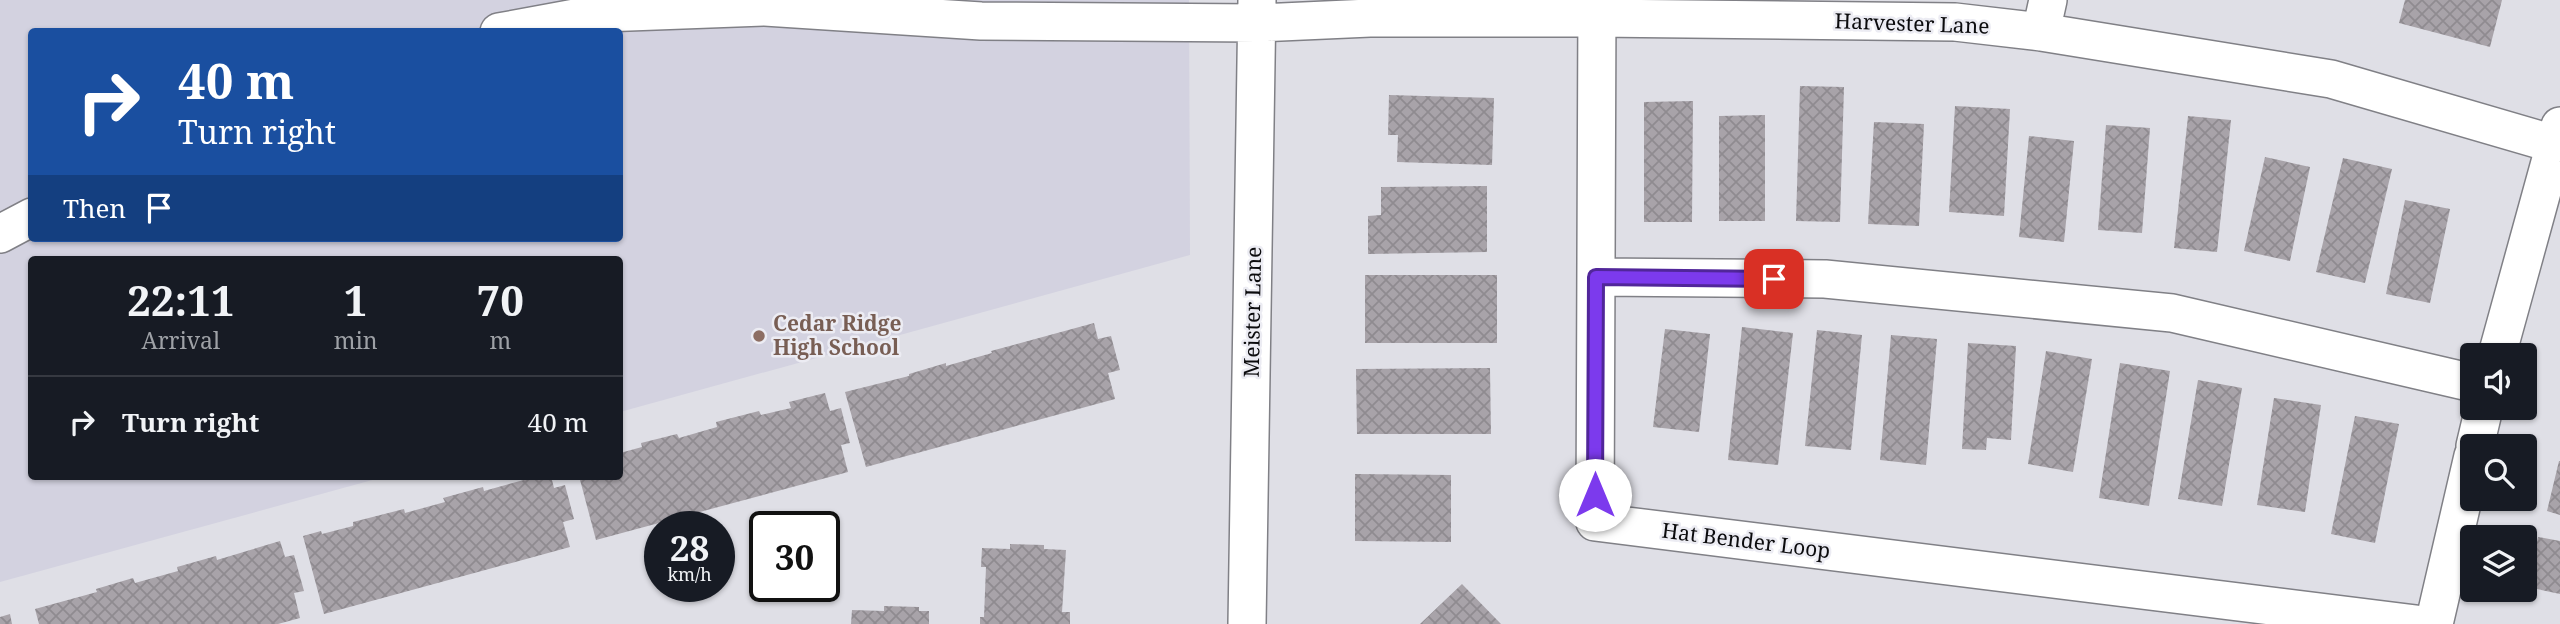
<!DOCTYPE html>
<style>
:root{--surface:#171b24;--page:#242831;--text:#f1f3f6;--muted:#9ea1a6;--line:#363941}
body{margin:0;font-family:"Noto Serif",serif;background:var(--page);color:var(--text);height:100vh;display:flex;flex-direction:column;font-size:26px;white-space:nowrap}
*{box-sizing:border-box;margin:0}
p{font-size:23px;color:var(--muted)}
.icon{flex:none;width:38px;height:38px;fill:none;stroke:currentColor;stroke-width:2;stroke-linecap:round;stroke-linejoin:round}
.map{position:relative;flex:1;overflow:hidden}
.panel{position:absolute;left:28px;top:256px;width:595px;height:224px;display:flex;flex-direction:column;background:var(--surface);border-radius:7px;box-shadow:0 2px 5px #0004}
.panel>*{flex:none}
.hud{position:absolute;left:28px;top:28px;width:595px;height:214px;border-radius:7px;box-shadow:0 2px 5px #0004;background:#1a4fa0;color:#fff;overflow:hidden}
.fabs{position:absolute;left:2460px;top:343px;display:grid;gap:14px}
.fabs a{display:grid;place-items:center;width:77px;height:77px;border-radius:7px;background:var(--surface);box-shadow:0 2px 5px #0004;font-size:35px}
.speed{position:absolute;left:644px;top:511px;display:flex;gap:14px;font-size:35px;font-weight:700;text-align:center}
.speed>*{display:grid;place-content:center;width:91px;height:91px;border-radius:50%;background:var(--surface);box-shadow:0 2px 5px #0004;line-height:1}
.speed small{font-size:18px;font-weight:400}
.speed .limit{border:4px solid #111;border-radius:10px;background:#fff;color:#111}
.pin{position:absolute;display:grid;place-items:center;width:60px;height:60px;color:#fff;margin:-30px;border-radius:14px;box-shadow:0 4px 10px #0006}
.me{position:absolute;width:77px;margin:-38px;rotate:0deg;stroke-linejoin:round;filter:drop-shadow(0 0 5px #0008)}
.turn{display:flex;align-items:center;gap:24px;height:147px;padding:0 35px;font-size:32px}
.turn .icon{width:91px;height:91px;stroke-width:2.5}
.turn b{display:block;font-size:49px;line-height:60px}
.then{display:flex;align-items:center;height:66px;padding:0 35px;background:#0003;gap:14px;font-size:26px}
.eta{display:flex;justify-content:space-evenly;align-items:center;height:119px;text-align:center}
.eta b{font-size:42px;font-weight:700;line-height:49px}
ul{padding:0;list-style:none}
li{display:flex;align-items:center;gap:21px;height:91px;padding:0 35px;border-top:2px solid var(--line)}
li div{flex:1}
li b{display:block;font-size:26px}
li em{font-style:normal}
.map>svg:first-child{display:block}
.built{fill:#d3d2e0;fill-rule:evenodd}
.building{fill:url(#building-cross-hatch)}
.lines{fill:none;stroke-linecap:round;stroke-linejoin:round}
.minor-casing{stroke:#808086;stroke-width:40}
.minor{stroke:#fff;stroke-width:37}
.route-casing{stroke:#51269a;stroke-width:18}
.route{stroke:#7c3aed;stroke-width:12}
.education-dot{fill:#8d6e63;stroke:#ececf3;stroke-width:2.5}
.labels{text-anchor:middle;stroke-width:5;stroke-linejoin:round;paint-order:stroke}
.street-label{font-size:21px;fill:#0b0b0d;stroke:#ececf3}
.education-label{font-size:21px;font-weight:bold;fill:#785e54;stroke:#ececf3;text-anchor:start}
</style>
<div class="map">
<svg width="2560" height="624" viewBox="0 0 2560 624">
<defs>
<pattern id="building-cross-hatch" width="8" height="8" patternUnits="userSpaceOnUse" patternTransform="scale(1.75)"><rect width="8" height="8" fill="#a8a3a9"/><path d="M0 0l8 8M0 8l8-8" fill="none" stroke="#8f8b90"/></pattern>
</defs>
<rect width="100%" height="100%" fill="#dfdfe6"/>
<path class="built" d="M0 0H1189L1190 255 620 412V259H32V476H387L0 582ZM32 32H620V238H32Z"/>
<path class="building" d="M2405 0H2502L2490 47 2399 23Z
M1800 86 1844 87 1840 222 1796 221Z
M1389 95 1494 98 1492 165 1397 162 1398 135H1388Z
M1693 101 1692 222H1644V102Z
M1955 106 2010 109 2004 216 1949 212Z
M1765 115V221H1719V116Z
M2188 116 2231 120 2217 252 2174 248Z
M1874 122 1924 124 1919 226 1868 224Z
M2106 125 2150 128 2142 233 2098 230Z
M2029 136 2074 141 2064 242 2019 237Z
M2265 157 2310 167 2290 261 2244 251Z
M2343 158 2392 169 2365 283 2316 272Z
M1487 186V252L1368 254V216L1381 215V187Z
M2405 200 2450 209 2430 303 2386 294Z
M1365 275H1497V343H1365Z
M1094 323 1098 339 1111 336 1120 370 1108 373 1115 399 866 467 845 392 909 376V374L946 363V366L992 353 991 351Z
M1742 327 1793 333 1778 465 1728 460Z
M1665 329 1710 334 1699 432 1653 427Z
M1817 330 1862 335 1851 450 1805 446Z
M1891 335 1937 339 1926 465 1880 460Z
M1968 343 2016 346 2011 440 1987 438 1986 450 1962 449Z
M2046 351 2092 359 2073 472 2028 464Z
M2120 363 2170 371 2149 506 2099 498Z
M1490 368 1491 434H1357L1356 369Z
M2198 380 2242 388 2222 506 2178 499Z
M825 393 830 411 841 408 850 443 841 445 848 472 596 540 579 476H620V453L642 447 641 443 677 434 679 438 717 427 716 422 759 411 761 415 791 408 789 402Z
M2274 398 2321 405 2305 512 2257 505Z
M2355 416 2399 424 2375 543 2331 534Z
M2559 461H2560V515L2547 511Z
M1355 474 1451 475V542L1355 541Z
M530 476H551L554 488 565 485 574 519 563 522 570 547 324 614 303 536 321 531 322 534 353 526V522L404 509 405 513 445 502 443 498 483 487 484 491 531 478Z
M2538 537 2560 541V594L2528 587Z
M280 541 285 557 294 555 304 591 294 593 300 618 278 624H39L35 609 97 592 96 589 133 578 135 583 178 571 177 567 216 556 217 560Z
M1010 544 1044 545V549L1066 550 1062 612H1070V624H980V617H984L986 567H981L982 548 1010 549Z
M1462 584 1501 624H1420Z
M884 606 919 607V611H929V624H851L852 610 884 611Z
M10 614 12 624H0V617Z"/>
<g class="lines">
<defs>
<path id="minor" d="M1597 0 1595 522 2416 624
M499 32 602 13 765 7 981 21 1257 23 1370 18H1596L1955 22 2041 32 2331 79 2554 144
M2041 32 2048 0
M0 234 32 217
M1596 277 1825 279 2172 313 2473 383
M2497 355 2560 126
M2475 446 2484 408
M1247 624 1257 0
M2434 624 2473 456"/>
</defs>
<use href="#minor" class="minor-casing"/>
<use href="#minor" class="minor"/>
</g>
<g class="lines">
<defs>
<path id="route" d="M1595 495 1596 277 1774 279"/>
</defs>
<use href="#route" class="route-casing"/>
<use href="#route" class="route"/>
</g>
<circle class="education-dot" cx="759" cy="336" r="7"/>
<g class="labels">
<g class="street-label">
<text transform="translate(1912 24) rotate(2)" y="7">Harvester Lane</text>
<text transform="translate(1253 312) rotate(-89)" y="7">Meister Lane</text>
<text transform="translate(1746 541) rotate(7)" y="7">Hat Bender Loop</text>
</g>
<g class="education-label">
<text x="773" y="331">Cedar Ridge<tspan x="773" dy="24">High School</tspan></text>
</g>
</g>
</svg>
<div class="fabs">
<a><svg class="icon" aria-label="sound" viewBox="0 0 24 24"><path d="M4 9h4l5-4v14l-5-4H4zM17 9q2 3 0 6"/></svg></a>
<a><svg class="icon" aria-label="search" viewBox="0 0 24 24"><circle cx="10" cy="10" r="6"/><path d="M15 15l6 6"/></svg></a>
<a><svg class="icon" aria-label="layers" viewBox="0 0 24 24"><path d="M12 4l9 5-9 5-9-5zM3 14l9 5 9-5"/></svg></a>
</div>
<div class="speed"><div>28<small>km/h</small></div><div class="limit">30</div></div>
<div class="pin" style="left:1774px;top:279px;background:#d93025"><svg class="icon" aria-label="arrive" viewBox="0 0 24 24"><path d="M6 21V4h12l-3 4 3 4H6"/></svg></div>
<svg class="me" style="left:1595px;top:495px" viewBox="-20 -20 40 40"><circle r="19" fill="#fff"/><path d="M0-13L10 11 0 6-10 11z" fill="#7c3aed"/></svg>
<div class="hud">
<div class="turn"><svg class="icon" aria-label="right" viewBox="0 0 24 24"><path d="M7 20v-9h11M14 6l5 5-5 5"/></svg><div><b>40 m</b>Turn right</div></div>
<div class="then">Then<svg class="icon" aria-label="arrive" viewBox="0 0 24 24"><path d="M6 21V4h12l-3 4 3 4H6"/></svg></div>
</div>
<section class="panel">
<div class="eta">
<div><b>22:11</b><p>Arrival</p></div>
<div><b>1</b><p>min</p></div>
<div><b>70</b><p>m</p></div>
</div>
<ul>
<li><svg class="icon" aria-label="right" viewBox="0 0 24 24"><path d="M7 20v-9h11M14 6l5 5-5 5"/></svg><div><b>Turn right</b></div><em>40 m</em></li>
</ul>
</section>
</div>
